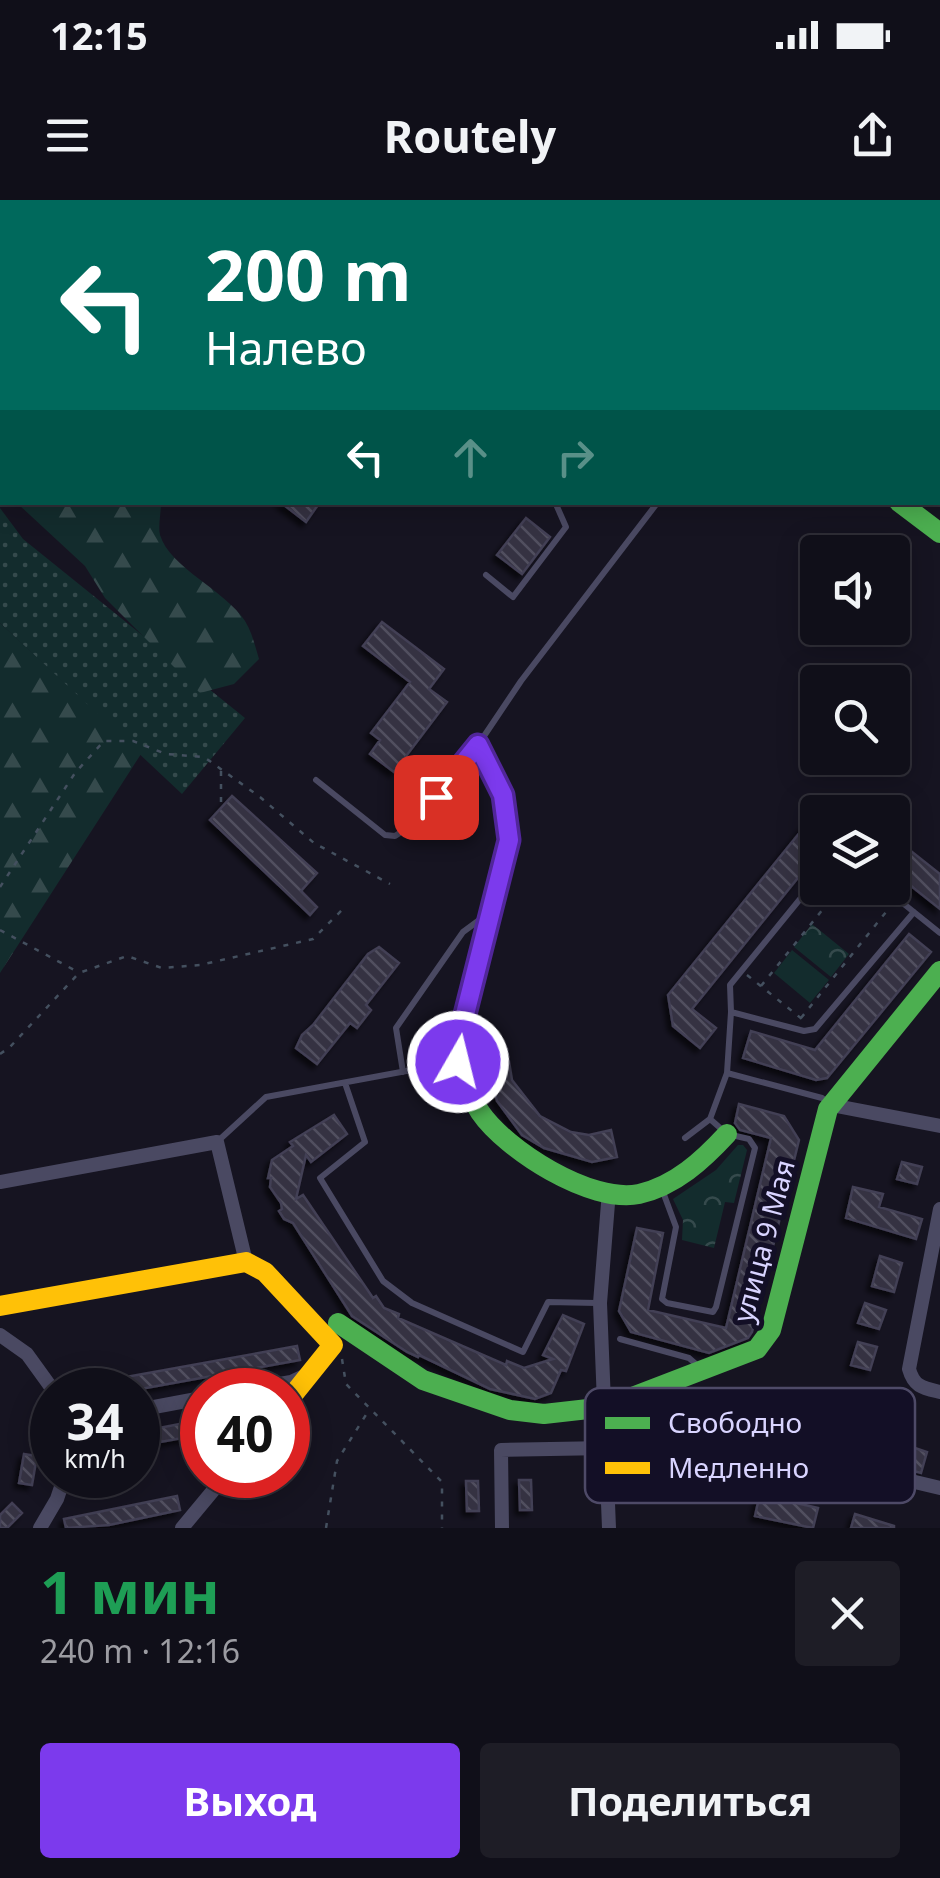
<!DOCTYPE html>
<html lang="ru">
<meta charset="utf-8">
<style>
:root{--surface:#100f19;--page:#1e1d26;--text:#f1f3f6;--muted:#9c9ca2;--line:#302f38;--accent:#7c3aed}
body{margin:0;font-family:"Noto Sans",sans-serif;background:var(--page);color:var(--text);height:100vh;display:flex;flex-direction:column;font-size:38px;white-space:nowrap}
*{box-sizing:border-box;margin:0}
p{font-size:32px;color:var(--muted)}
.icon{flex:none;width:55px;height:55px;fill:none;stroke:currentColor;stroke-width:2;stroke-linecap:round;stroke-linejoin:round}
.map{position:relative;height:1328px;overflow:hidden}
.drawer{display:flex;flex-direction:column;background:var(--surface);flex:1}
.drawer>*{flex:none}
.top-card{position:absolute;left:0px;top:0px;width:940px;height:305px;box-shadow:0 5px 25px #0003,0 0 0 2px var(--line);background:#00695c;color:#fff;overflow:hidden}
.fabs{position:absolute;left:800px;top:335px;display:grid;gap:20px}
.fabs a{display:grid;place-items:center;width:110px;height:110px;border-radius:10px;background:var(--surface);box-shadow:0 5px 25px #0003,0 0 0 2px var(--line);font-size:50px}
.speed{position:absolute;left:30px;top:1168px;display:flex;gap:20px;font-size:50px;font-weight:700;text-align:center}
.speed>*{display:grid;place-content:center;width:130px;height:130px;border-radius:50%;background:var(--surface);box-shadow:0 5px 25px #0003,0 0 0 2px var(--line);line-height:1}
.speed small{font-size:25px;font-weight:400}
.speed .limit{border:15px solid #d22;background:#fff;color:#111}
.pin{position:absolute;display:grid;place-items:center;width:85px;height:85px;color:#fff;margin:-42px;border-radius:20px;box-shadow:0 5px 15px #0006}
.me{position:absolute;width:110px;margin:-55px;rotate:8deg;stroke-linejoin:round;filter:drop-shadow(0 0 8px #0008)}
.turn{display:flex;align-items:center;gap:35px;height:210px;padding:0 40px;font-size:45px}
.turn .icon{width:130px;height:130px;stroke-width:2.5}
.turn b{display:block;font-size:70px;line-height:85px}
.lanes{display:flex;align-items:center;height:95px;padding:0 40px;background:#0003;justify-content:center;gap:50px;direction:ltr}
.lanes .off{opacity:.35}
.round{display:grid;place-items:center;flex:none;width:105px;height:105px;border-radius:10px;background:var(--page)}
.overview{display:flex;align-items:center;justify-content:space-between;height:170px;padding:0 40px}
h1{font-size:60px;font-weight:700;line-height:75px;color:#1e9e55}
.primary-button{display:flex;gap:20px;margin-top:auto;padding:20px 40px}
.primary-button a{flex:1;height:115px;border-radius:10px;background:var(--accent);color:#fff;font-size:40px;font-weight:700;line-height:115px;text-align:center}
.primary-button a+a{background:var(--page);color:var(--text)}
.status{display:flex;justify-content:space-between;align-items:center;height:70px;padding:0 50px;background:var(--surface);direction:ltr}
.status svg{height:28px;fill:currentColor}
header{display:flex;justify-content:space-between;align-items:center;height:130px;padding:0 40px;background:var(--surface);font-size:45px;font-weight:700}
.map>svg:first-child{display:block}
.grass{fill:url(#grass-dots)}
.forest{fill:url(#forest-firs)}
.park{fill:url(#park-crowns)}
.pitch{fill:#132c2d}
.building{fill:url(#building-back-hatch);stroke:#433f54;stroke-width:2.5;filter:url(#shadow)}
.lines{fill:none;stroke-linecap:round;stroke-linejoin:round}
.path{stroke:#44505f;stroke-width:2.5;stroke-dasharray:5 8;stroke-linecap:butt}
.lane{stroke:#4a4962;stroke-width:6}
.street{stroke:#4a4962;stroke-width:14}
.fast{stroke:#4caf50;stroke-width:20}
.slow{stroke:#ffc107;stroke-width:20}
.route-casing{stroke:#51269a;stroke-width:25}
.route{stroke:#7c3aed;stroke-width:18}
.labels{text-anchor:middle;stroke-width:10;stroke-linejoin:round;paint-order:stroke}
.street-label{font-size:28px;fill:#d9d4ff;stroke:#130f26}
.key{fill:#130f26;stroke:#4e4a67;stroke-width:2.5}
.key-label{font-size:28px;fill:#d9d4ff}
</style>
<div class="status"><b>12:15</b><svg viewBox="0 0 49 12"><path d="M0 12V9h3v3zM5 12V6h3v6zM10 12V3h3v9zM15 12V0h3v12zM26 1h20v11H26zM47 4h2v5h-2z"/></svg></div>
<header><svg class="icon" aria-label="menu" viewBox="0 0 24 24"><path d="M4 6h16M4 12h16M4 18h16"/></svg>Routely<svg class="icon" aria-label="share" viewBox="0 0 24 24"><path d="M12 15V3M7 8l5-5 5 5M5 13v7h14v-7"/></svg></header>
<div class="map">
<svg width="940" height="1328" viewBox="0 0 940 1328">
<defs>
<pattern id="grass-dots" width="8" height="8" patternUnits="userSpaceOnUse" patternTransform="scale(2.5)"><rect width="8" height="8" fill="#132c2d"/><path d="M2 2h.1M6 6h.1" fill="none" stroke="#354a4c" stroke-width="1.8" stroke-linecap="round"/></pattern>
<pattern id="forest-firs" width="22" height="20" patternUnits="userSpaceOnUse" patternTransform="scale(2.5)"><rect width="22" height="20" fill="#132c2d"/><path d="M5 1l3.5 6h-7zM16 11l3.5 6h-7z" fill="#354a4c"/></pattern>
<pattern id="park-crowns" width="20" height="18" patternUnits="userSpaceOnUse" patternTransform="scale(2.5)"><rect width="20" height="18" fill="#132c2d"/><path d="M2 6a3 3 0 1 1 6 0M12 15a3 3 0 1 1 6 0" fill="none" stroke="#354a4c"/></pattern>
<pattern id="building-back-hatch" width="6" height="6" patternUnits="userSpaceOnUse" patternTransform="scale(2.5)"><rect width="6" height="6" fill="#343243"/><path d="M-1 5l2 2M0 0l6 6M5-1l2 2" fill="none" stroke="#514f5f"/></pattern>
<filter id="shadow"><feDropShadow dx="-4.5" dy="4.5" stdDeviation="2.5" flood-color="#0009"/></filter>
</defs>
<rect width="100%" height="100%" fill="#161421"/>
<path class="grass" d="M0 308 23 339 245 518 182 594 0 423Z"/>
<path class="forest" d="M17 303H161C161 312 158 326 160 335 170 368 225 390 245 421 252 432 255 446 259 459L234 484 200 493 105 398 85 366Z
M0 423 141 554 0 773Z"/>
<path class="park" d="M812 724 849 754 831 777 794 747Z
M738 945H743L747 950 734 1003 725 1002 714 1048 682 1040 683 1020 673 999 716 970Z"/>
<path class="pitch" d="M792 750 829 780 810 803 774 773Z"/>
<path class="building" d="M280 302H320L306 322Z
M526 318 550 337 522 374 497 355Z
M382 422 444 469 429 489 447 502 394 572 370 554 380 540 371 533 410 482 363 446Z
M232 596 317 673 301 691 317 707 310 715 210 620Z
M818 610V653L692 809 716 828 700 848 673 826 668 795Z
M892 636 940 674V709L892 671Z
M909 734 931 752 827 878 816 880 743 858 751 831 815 850Z
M379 747 399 763 366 805 371 810 357 828 350 823 317 864 296 848 302 835 313 825 368 754Z
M484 849H507L512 880 540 916 571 932 589 935 611 930 617 957 592 962 544 948 522 935 497 901Z
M739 904 784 916 799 940 752 1132 748 1138 709 1153 631 1132 619 1111 637 1028 663 1033 648 1110 726 1128 771 938 740 930 735 923Z
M334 915 347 934 311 962 306 955 296 999 303 995 373 1098 376 1096 384 1108 399 1114 398 1118 506 1165 507 1161 524 1168 553 1159 543 1155 563 1115 584 1124 566 1171 561 1170 551 1193 535 1199 490 1189 419 1155 418 1157 407 1152 352 1116 293 1023 284 1019 279 1011 282 1009 281 1003 270 987 271 978H268L272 960 293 946 290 942Z
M902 962 922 967 917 984 897 979Z
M853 987 883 994 879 1007 922 1019 916 1039 846 1018Z
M880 1056 902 1063 894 1092 872 1086Z
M865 1103 886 1110 879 1129 858 1123Z
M858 1142 877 1147 870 1170 851 1165Z
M297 1146 300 1160 135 1190H86V1186L104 1181Z
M185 1223 188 1237 138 1246V1232Z
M906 1245 927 1252 921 1273 899 1267Z
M24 1254 37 1256 32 1285 19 1283Z
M519 1280H531L532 1310H520Z
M466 1281H478L479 1311H467Z
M761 1289 784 1295 783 1300 818 1308 813 1328 755 1316Z
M177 1296 180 1310 109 1325 66 1328 64 1319Z
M12 1303 22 1313 7 1328H0V1315Z
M855 1314 894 1326V1328H851Z"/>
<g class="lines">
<path class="path" d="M466 0 469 2
M538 0 541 2
M221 571V608
M0 687 75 573 104 541H133L166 554 204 557 260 597 314 643 390 684
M0 730 78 772
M747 775 807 823
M761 786 840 688
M801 818 890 707
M0 854 10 847 79 773 127 756 162 768 200 765 313 739 344 708
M342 1159 346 1184 442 1282V1328
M326 1328 337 1261 369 1210"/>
<path class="lane" d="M713 0 716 2
M838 0 842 2
M259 1V0
M88 2 89 0
M560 2 562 0
M926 2 927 0
M486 375 513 397 566 327 555 302
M478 545 503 595 509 637
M316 580 385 635 395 636 415 623 478 545 521 481 658 302
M884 688 940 733
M731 812 730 785 818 677
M403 872 396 828 463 732 482 718
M345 883 365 942 320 978 383 1081 412 1103 523 1152 548 1102 597 1103
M830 904 822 898 727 873 731 812 804 831 815 829 914 712
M685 938 710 919
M218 941 266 897 455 862
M663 992 676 1027 662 1099 667 1103 713 1112 716 1107 755 948 749 939 727 934 710 919 727 873
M620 1139 689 1158 697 1165"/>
<path class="street" d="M831 905 940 926
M0 982 217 942 246 1062
M609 991 600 1103 609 1328
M940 1009 909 1169C914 1187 923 1188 940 1192
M0 1135 27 1154 53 1190
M246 1190 291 1182 306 1175
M138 1210 202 1198
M738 1240 940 1288
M40 1328 57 1299 65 1275
M182 1328 226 1275
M502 1328 501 1250 607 1248"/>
<path class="fast" d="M498 0 501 2
M899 302 940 333
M509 640 457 847C461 870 467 892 480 912 506 950 591 1004 639 994 675 986 703 960 727 934
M338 1123 423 1180 510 1210 544 1214 606 1207 757 1149 771 1130 828 909 940 771"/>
<path class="slow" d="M0 1106 246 1062 265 1072 333 1145 288 1201"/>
</g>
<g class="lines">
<defs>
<path id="route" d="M436 597 478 545 503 595 509 640 457 846 458 862"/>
</defs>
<use href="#route" class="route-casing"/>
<use href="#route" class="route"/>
</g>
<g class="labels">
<g class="street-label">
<text transform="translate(764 1041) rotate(-75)" y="10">улица 9 Мая</text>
</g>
</g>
<rect x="585" y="1188" width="330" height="115" rx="15" class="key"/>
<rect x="605" y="1217" width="45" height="12" fill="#4caf50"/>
<rect x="605" y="1262" width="45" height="12" fill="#ffc107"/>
<g class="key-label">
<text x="668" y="1233">Свободно</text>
<text x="668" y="1278">Медленно</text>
</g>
</svg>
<div class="fabs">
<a><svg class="icon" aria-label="sound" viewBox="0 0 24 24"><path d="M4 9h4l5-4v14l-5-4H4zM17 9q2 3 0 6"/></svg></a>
<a><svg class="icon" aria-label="search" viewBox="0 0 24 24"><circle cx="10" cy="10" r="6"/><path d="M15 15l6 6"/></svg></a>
<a><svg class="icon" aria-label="layers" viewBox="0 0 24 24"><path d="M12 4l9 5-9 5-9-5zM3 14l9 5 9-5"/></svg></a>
</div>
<div class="speed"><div>34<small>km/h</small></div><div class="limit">40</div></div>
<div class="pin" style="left:436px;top:597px;background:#d93025"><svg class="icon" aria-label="arrive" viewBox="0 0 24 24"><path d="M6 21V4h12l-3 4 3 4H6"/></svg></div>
<svg class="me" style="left:458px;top:862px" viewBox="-20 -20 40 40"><circle r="17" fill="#7c3aed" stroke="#fff" stroke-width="3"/><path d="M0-11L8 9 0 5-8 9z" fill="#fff"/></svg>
<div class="top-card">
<div class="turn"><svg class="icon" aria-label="left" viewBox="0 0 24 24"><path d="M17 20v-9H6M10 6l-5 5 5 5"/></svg><div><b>200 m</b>Налево</div></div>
<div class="lanes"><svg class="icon" aria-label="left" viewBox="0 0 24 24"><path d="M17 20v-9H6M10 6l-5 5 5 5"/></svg><svg class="icon off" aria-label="ahead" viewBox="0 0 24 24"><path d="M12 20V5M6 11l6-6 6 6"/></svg><svg class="icon off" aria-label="right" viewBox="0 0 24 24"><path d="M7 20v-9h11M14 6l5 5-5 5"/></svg></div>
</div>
</div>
<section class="drawer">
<div class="overview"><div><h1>1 мин</h1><p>240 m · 12:16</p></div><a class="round"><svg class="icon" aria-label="close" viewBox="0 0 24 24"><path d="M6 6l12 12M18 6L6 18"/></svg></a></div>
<div class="primary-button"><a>Выход</a><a>Поделиться</a></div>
</section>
